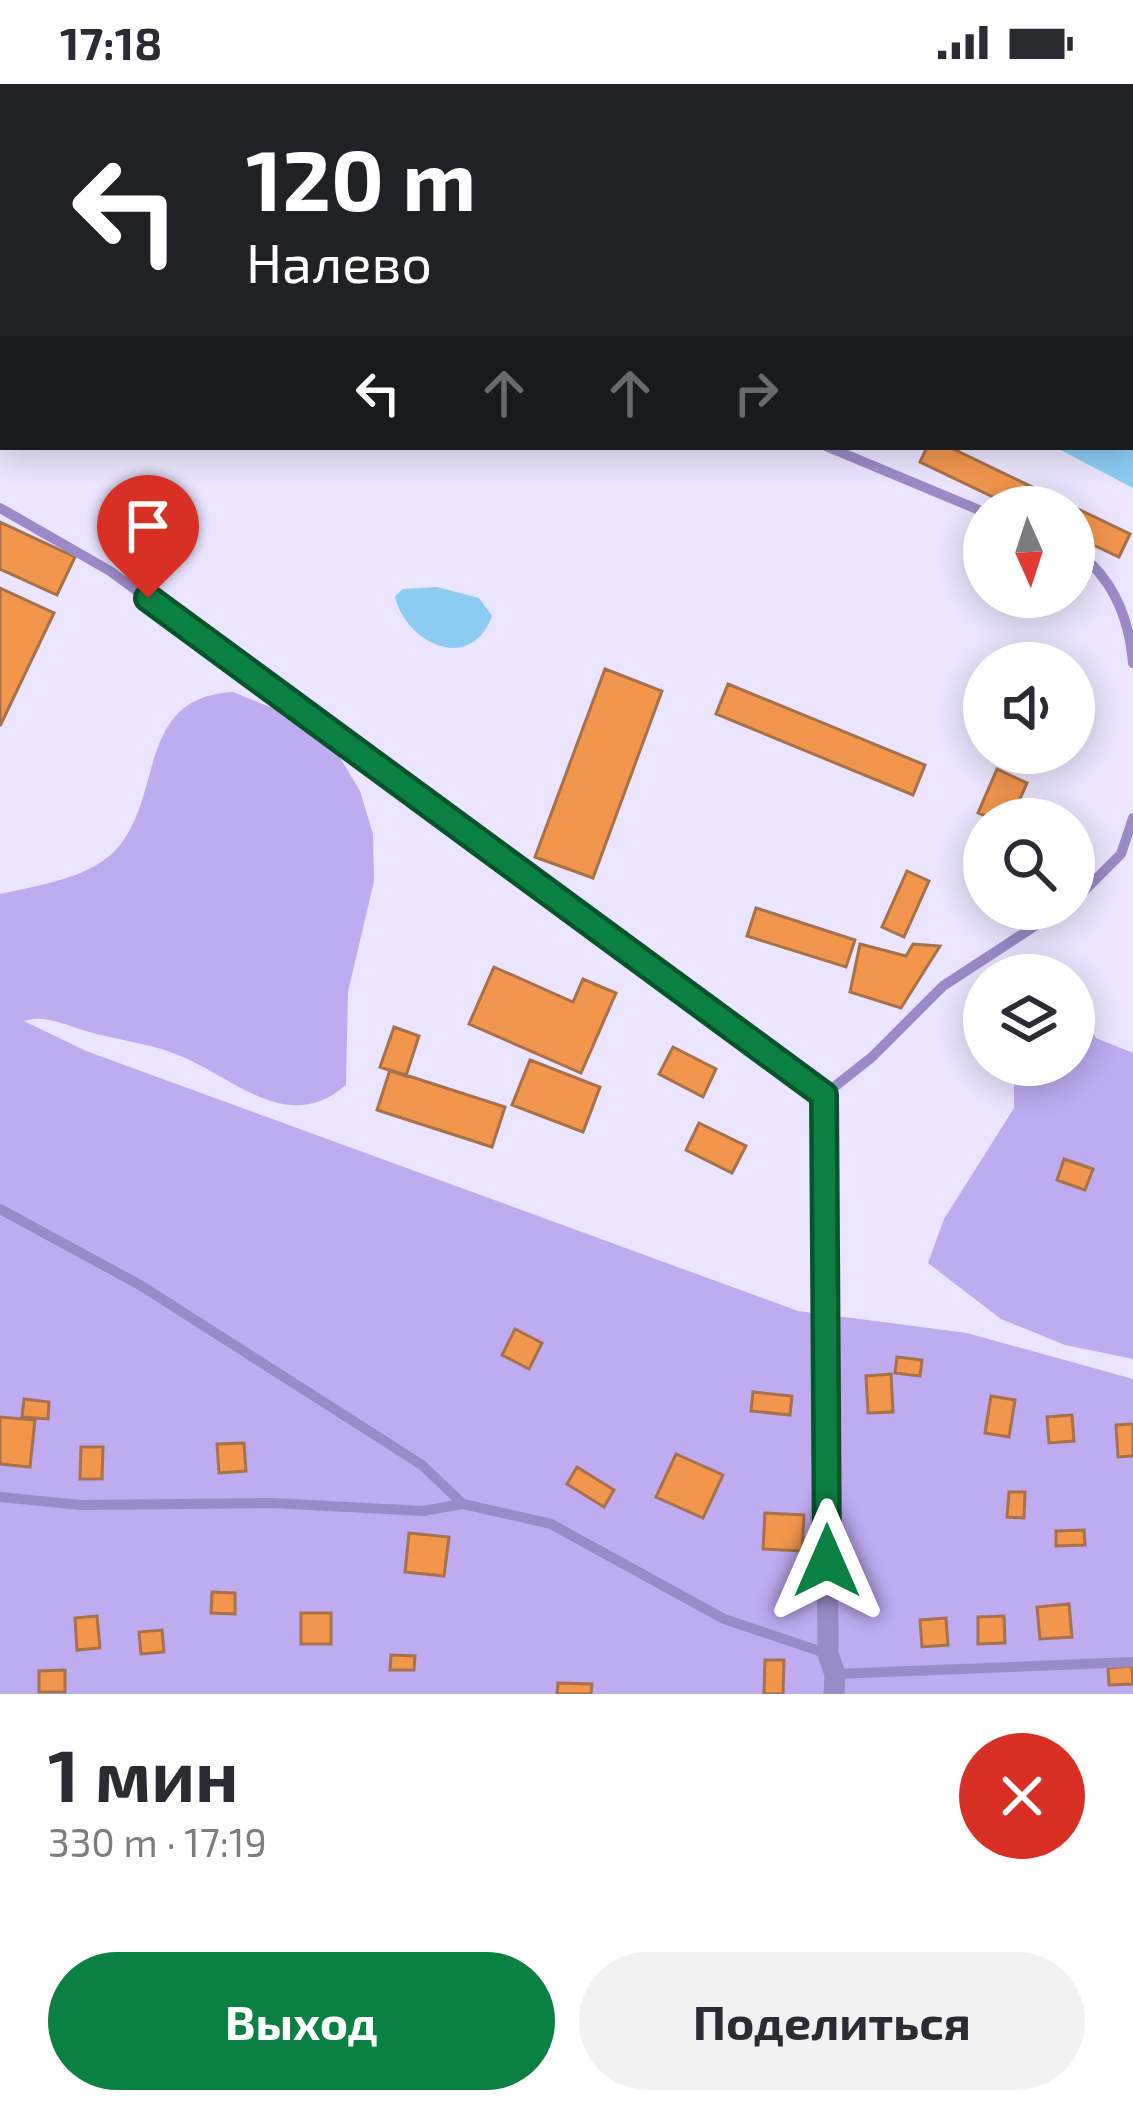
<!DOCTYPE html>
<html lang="ru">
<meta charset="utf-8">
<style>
:root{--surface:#fff;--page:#f2f2f3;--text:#2b2b33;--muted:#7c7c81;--accent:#0b8043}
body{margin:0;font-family:"Exo 2",sans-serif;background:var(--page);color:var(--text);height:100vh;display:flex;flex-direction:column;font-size:45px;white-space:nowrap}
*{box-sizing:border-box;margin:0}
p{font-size:39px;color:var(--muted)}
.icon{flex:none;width:66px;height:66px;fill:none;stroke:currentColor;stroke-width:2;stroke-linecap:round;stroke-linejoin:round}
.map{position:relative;height:1610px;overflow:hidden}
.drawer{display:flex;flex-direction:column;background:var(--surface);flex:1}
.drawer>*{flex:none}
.hud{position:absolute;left:0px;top:0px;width:1134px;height:366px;box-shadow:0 6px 30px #0003;background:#202124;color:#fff;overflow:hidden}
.needle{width:78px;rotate:177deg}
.tools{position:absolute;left:963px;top:402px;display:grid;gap:24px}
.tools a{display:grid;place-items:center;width:132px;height:132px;border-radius:50%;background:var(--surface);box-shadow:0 6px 30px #0003;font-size:60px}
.pin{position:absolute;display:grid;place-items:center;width:102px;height:102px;color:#fff;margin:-123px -51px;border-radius:50% 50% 50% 0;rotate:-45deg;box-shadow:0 0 12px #0007}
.pin .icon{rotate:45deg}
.me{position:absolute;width:132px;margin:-66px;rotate:0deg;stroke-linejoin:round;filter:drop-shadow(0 0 9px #0008)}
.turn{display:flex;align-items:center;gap:42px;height:252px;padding:0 48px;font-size:54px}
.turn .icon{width:156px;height:156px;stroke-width:2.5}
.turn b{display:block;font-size:84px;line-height:102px}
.lanes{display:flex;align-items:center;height:114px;padding:0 48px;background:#0003;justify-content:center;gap:60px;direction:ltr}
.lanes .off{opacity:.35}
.round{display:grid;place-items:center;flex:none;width:126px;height:126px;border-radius:63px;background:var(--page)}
.headline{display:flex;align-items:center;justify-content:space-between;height:204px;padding:0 48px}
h1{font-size:72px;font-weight:700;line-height:90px}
.button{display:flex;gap:24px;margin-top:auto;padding:24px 48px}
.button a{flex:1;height:138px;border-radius:72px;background:var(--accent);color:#fff;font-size:48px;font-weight:700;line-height:138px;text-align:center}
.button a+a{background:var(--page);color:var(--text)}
.status{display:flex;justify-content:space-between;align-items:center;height:84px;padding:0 60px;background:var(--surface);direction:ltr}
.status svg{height:33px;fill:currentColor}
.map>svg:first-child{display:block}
.green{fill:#beabf0}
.water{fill:#8ccbf2}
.building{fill:#f2964d;stroke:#a7714a;stroke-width:3}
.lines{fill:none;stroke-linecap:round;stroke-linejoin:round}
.service{stroke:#9b8ac7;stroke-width:10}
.minor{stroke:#9b8ac7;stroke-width:21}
.route-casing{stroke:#07532c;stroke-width:30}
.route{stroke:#0b8043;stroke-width:21}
</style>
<div class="status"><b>17:18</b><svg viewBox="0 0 49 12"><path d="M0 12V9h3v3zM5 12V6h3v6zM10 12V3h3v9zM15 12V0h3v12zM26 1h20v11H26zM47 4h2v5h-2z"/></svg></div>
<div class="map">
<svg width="1133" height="1610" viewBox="0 0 1133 1610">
<rect width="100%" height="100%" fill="#ebe5ff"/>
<path class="green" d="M0 0H217L224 3H3V116Z
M233 608 277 626 336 667 360 707 373 750 374 797 348 908 346 1001C289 1050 239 998 185 974 153 959 119 957 86 947 66 941 43 930 24 937L86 967 798 1227 967 1249 1133 1295V1610H0V810C39 801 94 794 120 761 163 707 138 613 233 608Z
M1074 919 1096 954 1133 969V1275L1065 1261 1001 1235 928 1179 944 1135 1014 1024V981H1074Z"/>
<path class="water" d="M262 0H1125L1127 3H271Z
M1131 11 1133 14V404L1055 363H1131Z
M437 503 479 514 492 532C470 592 404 557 395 512L403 505Z"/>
<path class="building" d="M927 363H949L1130 450 1119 473 1074 452V423H1014L920 378Z
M0 438 75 473 57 511 0 485Z
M0 504 54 529 0 642Z
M605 585 662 607 593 794 535 773Z
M728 600 925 681 913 711 716 630Z
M997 685 1027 699 1011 735H993L978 729Z
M907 787 929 797 904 853 882 843Z
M756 824 855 856 846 883 747 852Z
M860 860 906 872 913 860 940 862 901 924 850 908Z
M494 883 573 918 583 895 616 909 581 989 469 940Z
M394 943 419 952 406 992 380 983Z
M673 963 716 985 703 1013 659 990Z
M530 976 600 1003 583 1048 512 1021Z
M390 986 505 1023 492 1063 377 1026Z
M699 1039 746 1062 732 1089 686 1066Z
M1064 1075 1093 1085 1085 1106 1057 1096Z
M515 1245 542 1259 529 1285 502 1271Z
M897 1273 922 1276 920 1292 895 1289Z
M891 1290 893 1328 868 1329 866 1292Z
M753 1308 792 1312 790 1331 751 1327Z
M991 1312 1015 1316 1009 1353 985 1349Z
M24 1315 49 1318 48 1335 22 1333Z
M1072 1331 1074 1357 1049 1359 1047 1333Z
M0 1333 35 1336 30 1383 0 1380Z
M1133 1340V1372L1118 1373 1116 1341Z
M244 1359 246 1387 219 1389 217 1360Z
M81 1363H103L102 1395H80Z
M676 1370 723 1391 703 1434 656 1413Z
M577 1383 614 1406 604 1423 567 1400Z
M1009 1408H1025L1024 1434 1007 1433Z
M765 1429 804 1431 802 1467 763 1465Z
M1084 1446 1085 1461 1056 1462V1447Z
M409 1449 449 1453 444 1492 405 1488Z
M212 1508 235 1509V1530L211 1529Z
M1069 1520 1072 1553 1040 1555 1037 1523Z
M301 1529H331V1560H301Z
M97 1532 100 1564 77 1566 75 1534Z
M1004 1532 1005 1559 978 1560V1533Z
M946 1534 948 1561 922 1563 920 1536Z
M162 1546 164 1568 141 1570 139 1548Z
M391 1571 415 1572 414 1586H390Z
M765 1576H784L783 1610H764Z
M1132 1582 1133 1600 1109 1601 1108 1584Z
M65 1586V1608H39V1587Z
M558 1599 592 1600 591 1610H557Z"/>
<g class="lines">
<path class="service" d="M828 363 984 428
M0 424 110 487 824 1011 872 973 943 902 1061 825
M1074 466C1112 492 1129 533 1133 579
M1074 817 1121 770 1133 734
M0 1125 140 1201 422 1381 463 1420 551 1440 724 1535 828 1570
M0 1413 81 1421 272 1419 423 1427 463 1420
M835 1590 1133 1578"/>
<path class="minor" d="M824 1011 828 1570 835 1590 834 1610"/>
</g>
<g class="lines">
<defs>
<path id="route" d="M148 514 824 1011 827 1477"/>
</defs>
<use href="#route" class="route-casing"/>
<use href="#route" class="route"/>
</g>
</svg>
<div class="tools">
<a><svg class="needle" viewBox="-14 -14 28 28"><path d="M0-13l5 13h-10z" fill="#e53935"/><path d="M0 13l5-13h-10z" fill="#7c7c81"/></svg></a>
<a><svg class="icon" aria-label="sound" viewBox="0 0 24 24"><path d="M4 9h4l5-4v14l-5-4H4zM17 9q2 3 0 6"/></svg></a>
<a><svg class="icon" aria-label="search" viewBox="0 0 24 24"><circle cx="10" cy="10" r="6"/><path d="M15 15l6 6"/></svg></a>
<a><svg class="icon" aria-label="layers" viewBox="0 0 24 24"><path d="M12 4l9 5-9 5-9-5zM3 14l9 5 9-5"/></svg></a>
</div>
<div class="pin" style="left:148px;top:514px;background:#d93025"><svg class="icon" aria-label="arrive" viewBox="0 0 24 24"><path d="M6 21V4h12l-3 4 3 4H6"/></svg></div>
<svg class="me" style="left:827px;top:1477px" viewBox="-20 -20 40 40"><path d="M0-17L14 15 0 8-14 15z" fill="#0b8043" stroke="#fff" stroke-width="4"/></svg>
<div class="hud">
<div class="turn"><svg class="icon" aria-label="left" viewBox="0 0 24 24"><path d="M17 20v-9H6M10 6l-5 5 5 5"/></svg><div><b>120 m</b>Налево</div></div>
<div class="lanes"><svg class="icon" aria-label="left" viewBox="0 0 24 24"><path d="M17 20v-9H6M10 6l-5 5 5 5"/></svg><svg class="icon off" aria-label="ahead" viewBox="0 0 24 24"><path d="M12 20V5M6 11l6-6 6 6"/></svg><svg class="icon off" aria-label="ahead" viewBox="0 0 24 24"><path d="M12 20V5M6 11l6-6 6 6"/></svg><svg class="icon off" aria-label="right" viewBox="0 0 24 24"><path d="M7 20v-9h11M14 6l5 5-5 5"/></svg></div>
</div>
</div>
<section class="drawer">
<div class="headline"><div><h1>1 мин</h1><p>330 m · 17:19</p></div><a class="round" style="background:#d93025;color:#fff"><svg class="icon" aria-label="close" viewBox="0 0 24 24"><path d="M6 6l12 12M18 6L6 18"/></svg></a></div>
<div class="button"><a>Выход</a><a>Поделиться</a></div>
</section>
